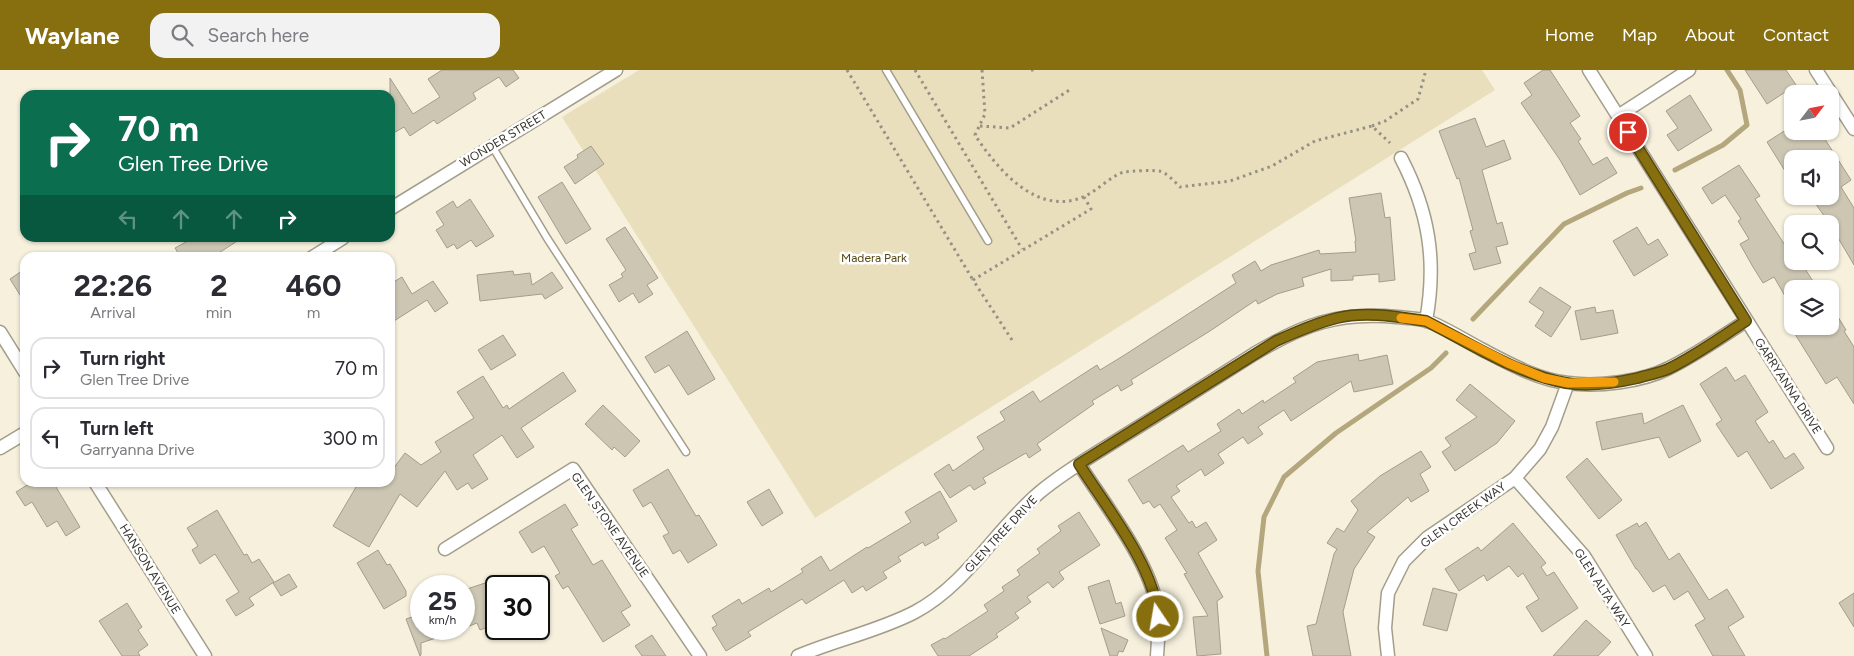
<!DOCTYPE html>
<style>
:root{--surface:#fff;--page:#f2f2f3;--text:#2b2b33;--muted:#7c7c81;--line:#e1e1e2;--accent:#876f0f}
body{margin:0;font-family:Figtree,sans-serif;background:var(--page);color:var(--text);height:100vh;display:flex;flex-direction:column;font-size:19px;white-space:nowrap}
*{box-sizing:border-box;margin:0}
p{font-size:16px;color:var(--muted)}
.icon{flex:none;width:28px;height:28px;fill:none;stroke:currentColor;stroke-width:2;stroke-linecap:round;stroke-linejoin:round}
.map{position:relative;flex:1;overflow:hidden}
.side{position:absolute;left:20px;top:182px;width:375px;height:235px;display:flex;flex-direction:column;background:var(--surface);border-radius:15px;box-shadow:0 1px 4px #0004}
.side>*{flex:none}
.guide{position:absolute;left:20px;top:20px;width:375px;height:152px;border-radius:15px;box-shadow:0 1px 4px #0004;background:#0b6e4f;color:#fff;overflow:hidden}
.needle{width:32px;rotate:58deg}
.tools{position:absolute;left:1784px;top:15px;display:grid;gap:10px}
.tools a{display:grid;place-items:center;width:55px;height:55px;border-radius:10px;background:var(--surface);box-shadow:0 1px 4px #0004;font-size:25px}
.speed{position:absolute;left:410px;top:505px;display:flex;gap:10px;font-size:25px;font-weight:700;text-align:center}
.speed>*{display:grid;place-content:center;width:65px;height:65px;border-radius:50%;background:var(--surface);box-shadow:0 1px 4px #0004;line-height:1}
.speed small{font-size:12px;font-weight:400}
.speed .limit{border:2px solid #111;border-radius:8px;background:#fff;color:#111}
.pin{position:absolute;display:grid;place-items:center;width:42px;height:42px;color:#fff;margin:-21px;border:2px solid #fff;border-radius:50%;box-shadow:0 1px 5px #0007}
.me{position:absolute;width:55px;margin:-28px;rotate:348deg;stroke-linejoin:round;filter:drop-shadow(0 0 4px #0008)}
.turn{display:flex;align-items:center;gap:18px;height:105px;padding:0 15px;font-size:22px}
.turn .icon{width:65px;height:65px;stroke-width:2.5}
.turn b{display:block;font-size:35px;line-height:42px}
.lanes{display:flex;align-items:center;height:48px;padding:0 15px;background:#0003;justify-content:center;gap:25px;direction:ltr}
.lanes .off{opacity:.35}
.eta{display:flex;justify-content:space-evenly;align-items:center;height:85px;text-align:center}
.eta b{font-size:30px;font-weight:700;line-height:35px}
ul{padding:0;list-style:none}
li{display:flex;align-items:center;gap:15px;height:62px;margin:0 10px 8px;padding:0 5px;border:2px solid var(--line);border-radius:15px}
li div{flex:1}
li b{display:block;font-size:19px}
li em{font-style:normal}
header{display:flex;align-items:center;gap:30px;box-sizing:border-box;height:70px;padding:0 25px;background:var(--accent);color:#fff}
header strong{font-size:24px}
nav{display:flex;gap:28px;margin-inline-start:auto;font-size:18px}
.search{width:350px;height:45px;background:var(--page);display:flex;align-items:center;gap:12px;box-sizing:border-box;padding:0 18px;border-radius:15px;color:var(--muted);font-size:19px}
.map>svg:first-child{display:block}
.green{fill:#eadfbc}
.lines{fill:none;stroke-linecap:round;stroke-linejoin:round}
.stream{stroke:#b4a77d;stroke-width:5}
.building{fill:#ccc6b3;stroke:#a39d8b}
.lane-casing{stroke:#a39d8b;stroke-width:9}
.street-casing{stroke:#a39d8b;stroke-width:15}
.path{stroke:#969184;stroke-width:3;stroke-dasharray:2.5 4;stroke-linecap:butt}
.lane{stroke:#fff;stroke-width:6}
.street{stroke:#fff;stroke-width:12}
.route-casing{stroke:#58480a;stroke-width:12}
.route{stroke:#876f0f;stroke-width:9}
.slow{stroke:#f59e0b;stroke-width:9}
.labels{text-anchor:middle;stroke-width:5;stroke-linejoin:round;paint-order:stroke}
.street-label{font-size:12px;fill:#36332c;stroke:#fff}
.park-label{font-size:12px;fill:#554712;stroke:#fff}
</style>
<header>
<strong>Waylane</strong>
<div class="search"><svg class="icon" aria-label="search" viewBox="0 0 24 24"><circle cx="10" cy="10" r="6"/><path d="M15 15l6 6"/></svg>Search here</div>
<nav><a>Home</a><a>Map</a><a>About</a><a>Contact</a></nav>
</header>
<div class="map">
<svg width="1854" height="586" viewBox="0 0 1854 586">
<rect width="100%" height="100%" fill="#f6f0dd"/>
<path class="green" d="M639 0H1482L1495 20 815 448 562 47Z"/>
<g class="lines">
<path class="stream" d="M1675 100 1723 75 1747 55 1740 20 1727 0
M1473 249 1564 154 1627 123 1641 118
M1267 586 1258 501 1264 447 1284 407 1336 363 1431 298 1446 283"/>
</g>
<path class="building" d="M442 0H513L519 8 506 17 499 7 473 23 476 29 437 54 434 50 410 66 404 57 390 65V8L413 44 440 27 428 9Z
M1543 0H1550L1580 46 1570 53 1581 69 1578 71 1593 95 1607 87 1617 103 1580 125 1560 90 1521 33 1532 25 1524 13Z
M1745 0H1786L1796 15 1767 34Z
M1690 25 1712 60 1678 81 1667 65 1678 58 1666 41Z
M1475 48 1486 77 1504 70 1511 89 1482 100 1497 154 1502 152 1508 174 1496 177 1501 193 1474 200 1469 184 1476 182 1470 161 1473 160 1459 108 1457 109 1439 61Z
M1792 56V61H1806L1811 69 1821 63 1851 110 1841 117 1854 138V195L1830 154 1810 126H1830V89H1792V112L1767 72Z
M591 76 604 94 575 114 564 97 578 88 577 85Z
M1739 95 1760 126 1755 129 1792 186V191H1800L1818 219H1792V238L1774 207 1763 213 1753 197 1740 174 1749 169 1738 151 1741 149 1725 125 1712 134 1702 118Z
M562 112 591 159 566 174 538 127Z
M1381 123 1385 148 1390 147 1395 210 1379 212V204L1353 206V210L1331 211V199L1302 208 1304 216 1277 224 1258 234 1256 230 1210 261 1131 310 1133 314 1121 321 1118 315 1092 331 1094 334 1037 374 1041 380 1029 388 1026 383 983 408 986 413 974 420 970 415 950 428 934 404 949 394 953 401 984 379 977 367 1005 350 1000 342 1033 321 1040 332 1097 295 1100 300 1123 286 1236 213 1232 205 1255 191 1261 201 1271 195 1319 180 1320 184 1356 182 1355 171H1356L1349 128Z
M470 129 494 166 476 177 471 170 457 179 454 174 447 178 436 160 444 155 436 142 453 131 457 138Z
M625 157 658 208 647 215 653 224 639 233 633 223 619 232 609 215 623 207 621 204 626 200 606 169Z
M1637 157 1648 175 1658 169 1668 185 1634 206 1613 171Z
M193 168H242L211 188H181L175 178Z
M25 199V233L10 209Z
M513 201 514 205 530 203 532 215 552 202 563 218 545 229 542 224 480 231 477 205Z
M402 207 412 224 433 211 448 233 435 242 427 230 394 251 390 244V214Z
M1540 217 1571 237 1551 267 1535 256 1544 242 1529 232Z
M1830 234 1846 260 1844 261 1854 277V334L1837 307 1826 314 1790 256H1830Z
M1595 237 1596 243 1613 240 1618 263 1581 270 1575 241Z
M687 261 715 309 688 325 669 295 655 303 645 287Z
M503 265 516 285 491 300 478 280Z
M1358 284 1359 291 1387 285 1393 314 1354 322 1351 311 1291 351 1284 340 1258 357 1263 364 1248 374 1243 367 1218 384 1224 393 1205 406 1201 399 1176 416 1180 421 1171 427 1189 453 1192 451 1196 458 1206 452 1217 470 1198 483 1223 527 1217 531 1221 584 1197 586 1193 547 1208 546 1184 504 1187 503 1165 468 1177 460 1160 434 1154 438 1149 431 1143 434 1128 410 1183 375 1188 382 1221 361 1217 354 1239 339 1242 344 1263 330 1264 333 1296 312 1293 308 1317 292Z
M1726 297 1735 311 1745 305 1768 342 1755 351 1769 373 1773 370 1785 389 1794 383 1804 398 1771 419 1747 381 1738 387 1716 354 1722 350 1700 314Z
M563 302 576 321 521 358 534 377 517 388 502 365 473 385 488 409 472 419 468 413 457 420 445 401 417 437 400 424 369 477 333 456 359 412H390V403L405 383 421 395 441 382 435 372 474 348 457 322 483 306 503 338 507 335 509 339Z
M1470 314 1515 351 1497 373 1455 401 1442 382 1451 376 1445 368 1477 347 1456 330Z
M603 335 640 371 625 387 614 377 612 380 585 354Z
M1683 335 1701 371 1669 388 1659 367 1602 380 1596 352 1642 343 1644 354Z
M1421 381 1431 397 1420 404 1429 421 1411 432 1408 427 1367 462 1375 467 1354 499 1343 542 1351 586H1313L1307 556 1316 554 1334 484 1337 479 1327 473 1337 458 1344 462 1358 440 1351 431 1380 406Z
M1587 388 1622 430 1599 449 1566 407Z
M668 399 696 446 699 445 717 475 688 493 680 480 673 484 663 466 669 463 651 432 643 437 633 420Z
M32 412H53L80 457 66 466 57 451 47 457 32 432 25 436 16 422Z
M769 419 783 443 762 456 747 432Z
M940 421 957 451 937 464 939 468 925 476 923 472 898 487 901 491 883 502 887 508 866 521 863 516 852 523 844 510 806 534 802 529 748 562 751 566 726 581 712 558 717 555 712 546 739 529 742 534 769 518 771 522 803 502 801 499 821 486 830 501 867 477 868 478 911 452 905 442Z
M565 434 578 455 571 459 593 495 602 490 631 536 621 542 630 555 603 572 568 516 563 519 555 506 560 503 544 476 532 483 519 462Z
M217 440 244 485 247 484 252 493 259 489 274 512 249 528 254 535 236 546 226 530 239 522 215 484 200 494 192 480 198 476 187 458Z
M1079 442 1100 475 1059 502 1064 509 1053 518 1048 512 1027 527 1031 532 1015 543 1019 548 996 564 998 567 969 586H938L931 575 944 568 945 569 988 541 984 535 1004 521 1002 517 1020 505 1017 500 1040 483 1037 479 1061 461 1058 456Z
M1646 452 1669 490 1679 483 1709 530 1727 519 1744 547 1728 557 1745 586H1713L1695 555 1705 549 1688 521 1674 530 1665 515 1653 522 1637 499H1636L1616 465 1637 453 1639 457Z
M1513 453 1546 493 1541 497 1547 506 1554 502 1578 538 1542 562 1526 537 1539 529 1523 503 1518 507 1509 496 1487 511 1484 505 1459 521 1445 499 1478 477 1481 481Z
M378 480 387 495 390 494 406 521V526L384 539 357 493Z
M289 504 297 517 281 526 273 513Z
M1109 510 1116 534 1121 532 1125 546 1100 554 1088 517Z
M485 513 487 520 496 517V554L480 560 477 553 464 558V520Z
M1433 518 1457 524 1447 561 1423 555Z
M1854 523V557L1839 533Z
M127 533 142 557 138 560 148 575 138 582 140 586H122L99 551Z
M421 544V559H457V561L421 573V585L420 586 406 549Z
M1586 550 1611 572 1598 586H1553Z
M1101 558 1128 570 1123 582 1119 581 1117 586H1110Z
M652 565 666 586H642L635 576Z"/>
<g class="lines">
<defs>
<path id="lane" d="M886 0 988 171
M492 76 547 168 686 382"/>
<path id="street" d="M1589 0 1827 378
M1816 0 1854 59
M1618 46 1689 0
M1401 88C1429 142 1437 191 1426 251
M390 139 616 0
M311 188 343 168
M0 262 25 302
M0 378 25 363
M1079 394C1105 435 1148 489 1157 536 1160 552 1158 570 1157 586
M1515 408 1584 486 1646 586
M95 412 205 586
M445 479 573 399 700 586
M798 586C835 570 879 561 915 542 967 514 996 459 1040 422 1065 401 1095 384 1122 367 1166 340 1210 312 1254 284 1302 255 1339 241 1397 247 1406 248 1418 248 1427 251 1444 257 1464 270 1481 279 1508 293 1538 310 1568 313 1598 317 1642 312 1669 298 1696 285 1721 267 1746 251
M1388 586 1385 558 1388 523 1404 491 1427 468 1515 408 1540 379 1552 357 1568 313"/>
</defs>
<use href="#lane" class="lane-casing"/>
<use href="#street" class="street-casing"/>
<path class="path" d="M847 0 973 210
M915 0 1022 179
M982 0 985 44 975 65C998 100 1038 148 1085 126 1097 121 1112 105 1124 102 1132 101 1151 100 1159 101 1166 102 1175 112 1180 117L1230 111 1272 96 1315 71 1372 56 1390 73
M1031 0H1034
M980 56 1010 58 1071 19
M1372 56 1385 51 1418 29 1426 0
M1012 270 973 210 1091 139 1084 127"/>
<use href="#lane" class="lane"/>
<use href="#street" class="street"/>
</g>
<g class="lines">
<defs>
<path id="route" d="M1158 547C1155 497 1106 437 1079 394L1276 271C1296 262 1316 253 1337 248 1366 241 1398 247 1426 251 1471 274 1517 304 1566 313 1589 317 1616 313 1638 308 1648 305 1659 303 1668 299 1695 286 1721 267 1746 251L1628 62"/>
</defs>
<use href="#route" class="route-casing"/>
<use href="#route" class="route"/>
<path class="slow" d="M1401 248 1426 251 1508 293 1544 308 1568 313 1614 312"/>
</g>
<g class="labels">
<g class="street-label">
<text transform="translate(503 69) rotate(-31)" y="4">WONDER STREET</text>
<text transform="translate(1788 316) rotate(57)" y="4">GARRYANNA DRIVE</text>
<text transform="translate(1463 445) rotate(-36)" y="4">GLEN CREEK WAY</text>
<text transform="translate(610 455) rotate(55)" y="4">GLEN STONE AVENUE</text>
<text transform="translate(1001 464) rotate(-47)" y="4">GLEN TREE DRIVE</text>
<text transform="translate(150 499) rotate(58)" y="4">HANSON AVENUE</text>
<text transform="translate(1602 518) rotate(57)" y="4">GLEN ALTA WAY</text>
</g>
<g class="park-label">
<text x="874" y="192">Madera Park</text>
</g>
</g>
</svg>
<div class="tools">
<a><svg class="needle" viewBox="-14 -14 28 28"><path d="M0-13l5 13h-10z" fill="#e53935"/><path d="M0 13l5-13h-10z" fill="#7c7c81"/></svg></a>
<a><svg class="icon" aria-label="sound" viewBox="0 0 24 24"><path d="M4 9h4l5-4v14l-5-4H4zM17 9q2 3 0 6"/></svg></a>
<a><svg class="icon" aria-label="search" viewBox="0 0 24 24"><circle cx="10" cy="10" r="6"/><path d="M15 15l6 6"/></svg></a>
<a><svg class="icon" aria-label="layers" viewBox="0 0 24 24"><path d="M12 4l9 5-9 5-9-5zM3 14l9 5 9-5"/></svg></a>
</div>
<div class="speed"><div>25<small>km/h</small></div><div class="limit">30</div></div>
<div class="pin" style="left:1628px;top:62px;background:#d93025"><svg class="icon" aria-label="arrive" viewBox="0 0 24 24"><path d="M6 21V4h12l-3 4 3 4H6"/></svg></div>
<svg class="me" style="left:1158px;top:547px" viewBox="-20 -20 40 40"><circle r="17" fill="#876f0f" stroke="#fff" stroke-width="3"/><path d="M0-11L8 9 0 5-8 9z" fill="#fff"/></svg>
<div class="guide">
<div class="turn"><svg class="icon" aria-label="right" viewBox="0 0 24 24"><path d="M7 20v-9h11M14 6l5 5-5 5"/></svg><div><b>70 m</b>Glen Tree Drive</div></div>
<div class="lanes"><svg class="icon off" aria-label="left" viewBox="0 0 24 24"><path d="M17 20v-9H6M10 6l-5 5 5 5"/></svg><svg class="icon off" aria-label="ahead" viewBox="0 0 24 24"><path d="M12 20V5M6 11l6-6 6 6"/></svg><svg class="icon off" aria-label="ahead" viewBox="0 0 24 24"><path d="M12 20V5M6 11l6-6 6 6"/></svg><svg class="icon" aria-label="right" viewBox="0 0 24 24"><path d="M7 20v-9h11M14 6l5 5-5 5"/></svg></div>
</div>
<section class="side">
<div class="eta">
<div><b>22:26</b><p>Arrival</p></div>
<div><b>2</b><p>min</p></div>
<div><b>460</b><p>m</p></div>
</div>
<ul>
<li><svg class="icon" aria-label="right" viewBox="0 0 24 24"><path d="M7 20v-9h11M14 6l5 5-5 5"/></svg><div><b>Turn right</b><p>Glen Tree Drive</p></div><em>70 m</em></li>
<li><svg class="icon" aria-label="left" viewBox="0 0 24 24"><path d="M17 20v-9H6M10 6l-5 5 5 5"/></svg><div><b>Turn left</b><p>Garryanna Drive</p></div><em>300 m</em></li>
</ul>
</section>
</div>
